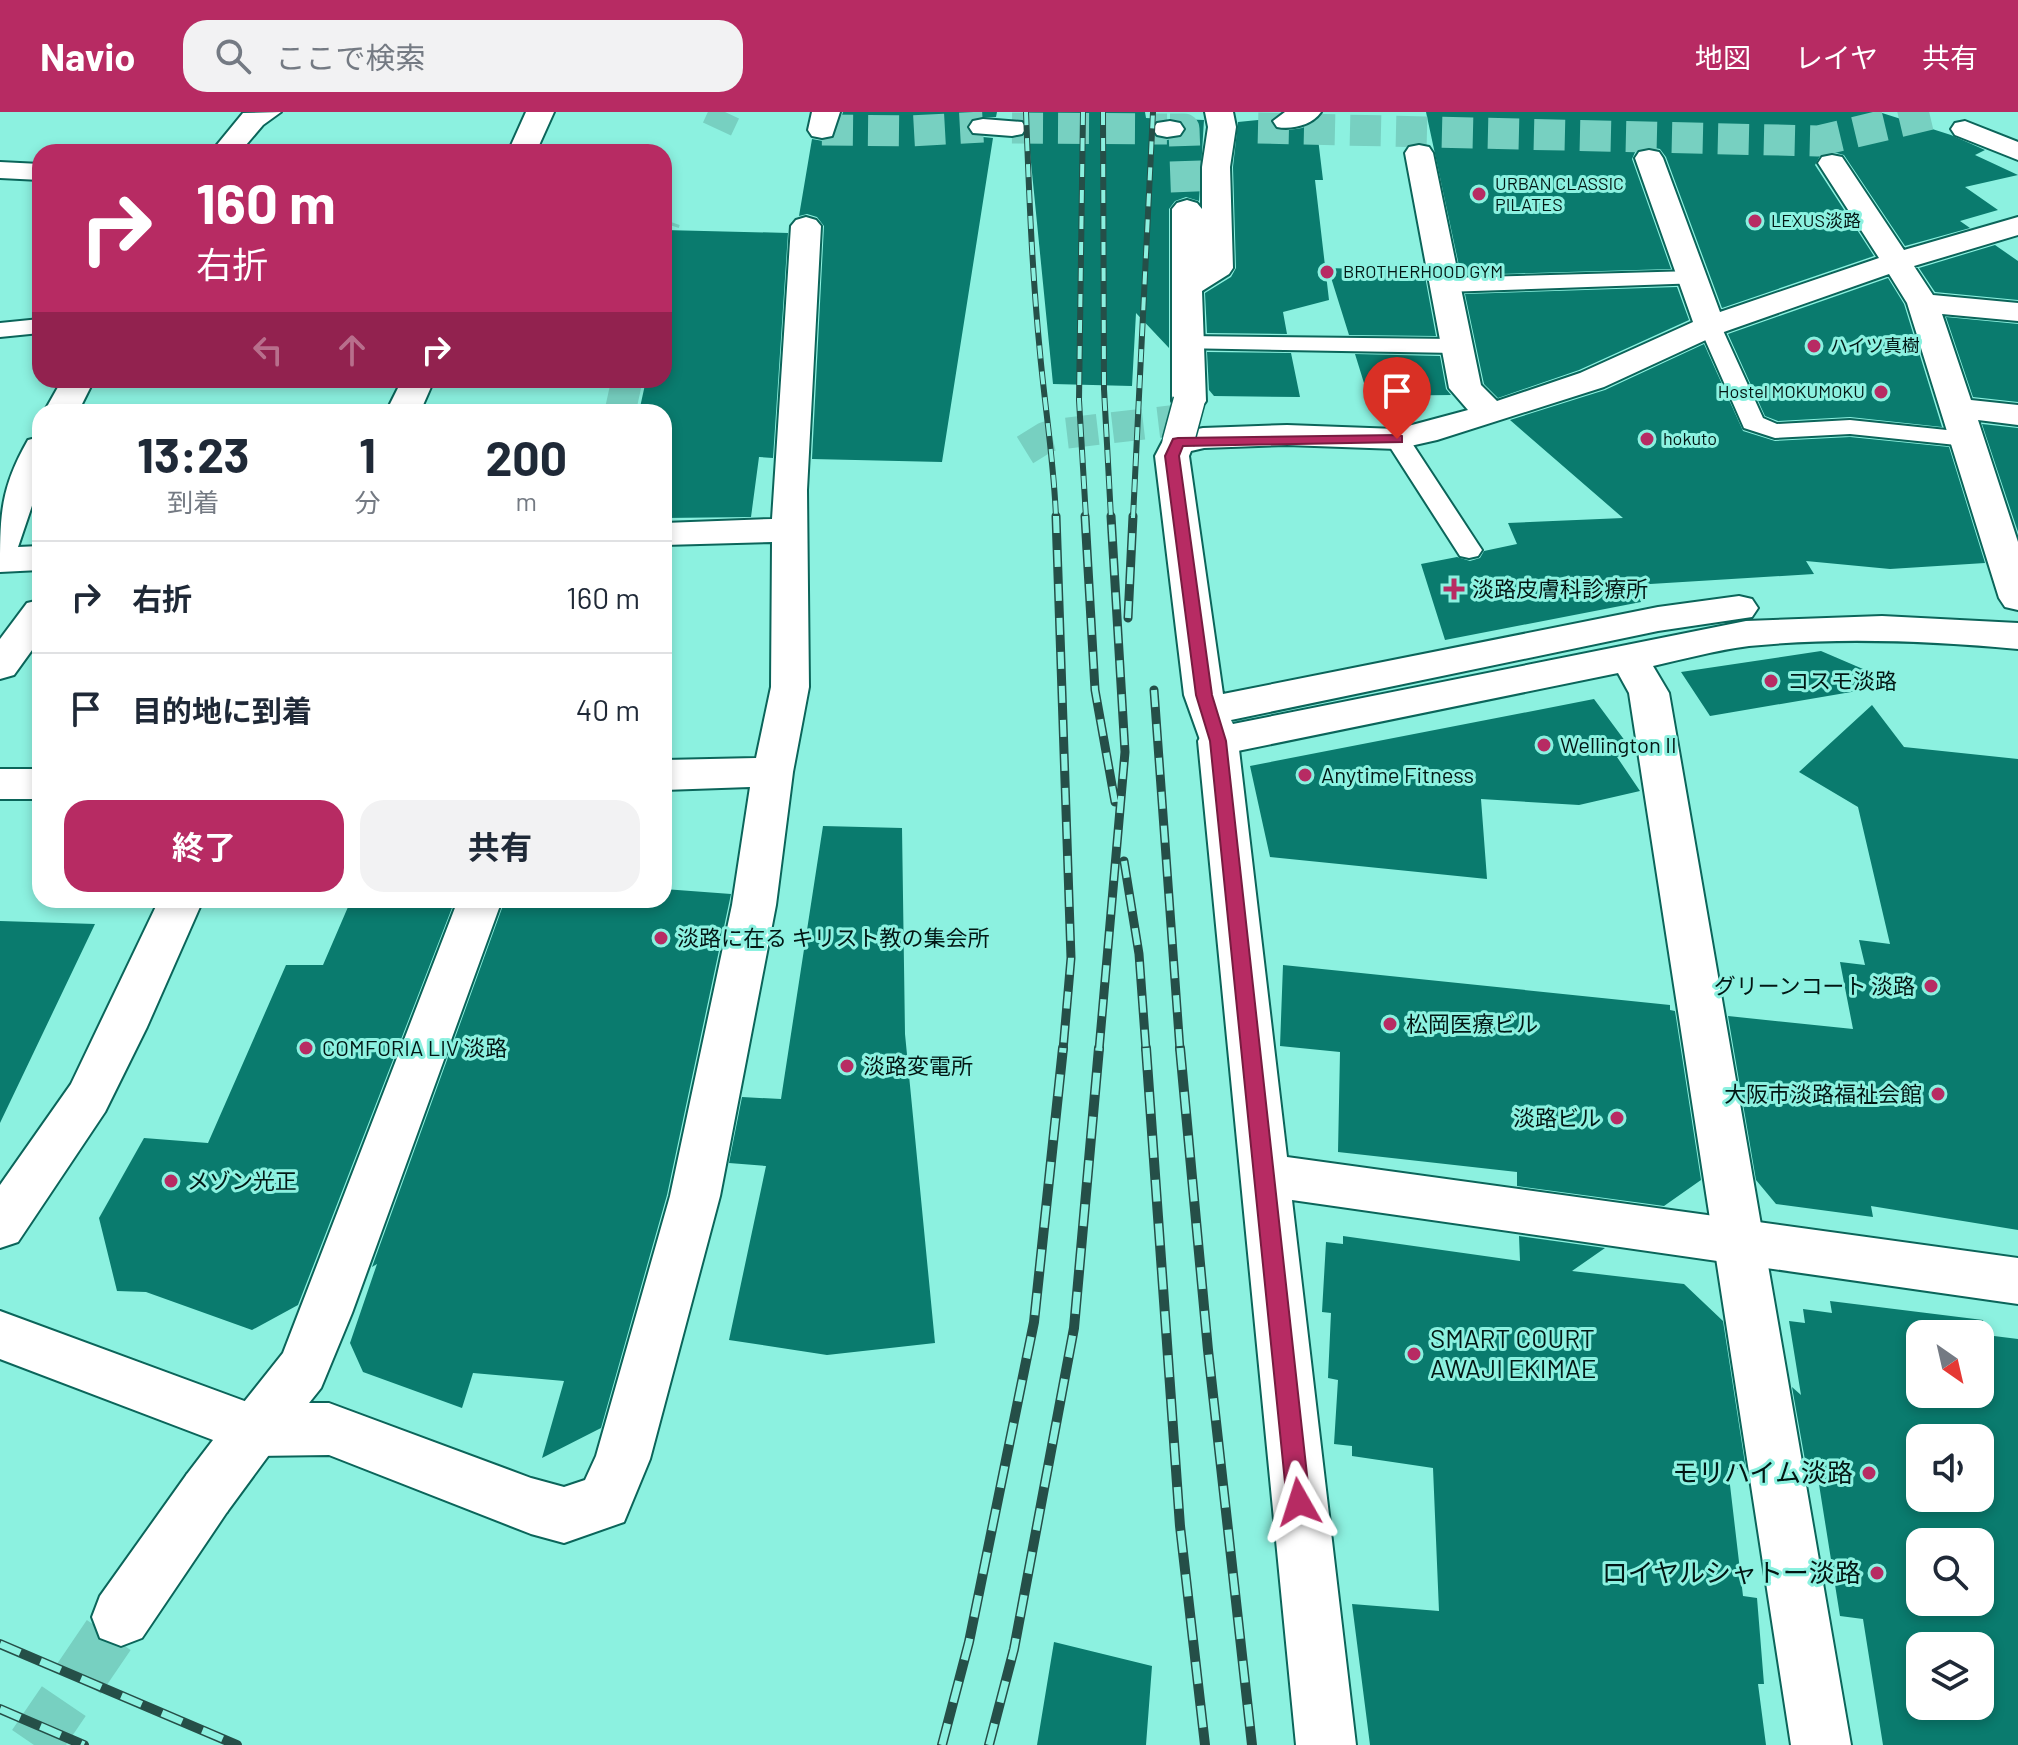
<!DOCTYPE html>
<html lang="ja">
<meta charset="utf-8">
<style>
:root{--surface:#fff;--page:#f2f2f3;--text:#1f2937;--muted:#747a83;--line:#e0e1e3;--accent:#b72b63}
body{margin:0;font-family:Barlow,"Noto Sans JP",sans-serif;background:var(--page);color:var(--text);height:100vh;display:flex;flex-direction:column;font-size:30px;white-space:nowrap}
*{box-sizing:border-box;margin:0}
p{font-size:26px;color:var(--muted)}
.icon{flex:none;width:44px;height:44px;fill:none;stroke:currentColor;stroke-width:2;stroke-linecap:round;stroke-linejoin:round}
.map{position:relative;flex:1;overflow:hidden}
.details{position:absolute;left:32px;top:292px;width:640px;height:504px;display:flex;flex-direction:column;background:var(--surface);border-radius:24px;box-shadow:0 4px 12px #0003}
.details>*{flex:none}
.guide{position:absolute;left:32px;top:32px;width:640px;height:244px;border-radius:24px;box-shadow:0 4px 12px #0003;background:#b72b63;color:#fff;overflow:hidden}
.needle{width:52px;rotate:146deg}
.controls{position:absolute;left:1906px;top:1208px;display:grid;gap:16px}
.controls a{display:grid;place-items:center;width:88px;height:88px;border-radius:16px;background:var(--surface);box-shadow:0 4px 12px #0003;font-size:40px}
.pin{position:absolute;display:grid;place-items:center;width:68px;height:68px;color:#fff;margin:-82px -34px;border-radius:50% 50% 50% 0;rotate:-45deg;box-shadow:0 0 8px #0007}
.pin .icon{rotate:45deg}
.me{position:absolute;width:88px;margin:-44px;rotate:354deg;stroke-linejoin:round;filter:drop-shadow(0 0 6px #0008)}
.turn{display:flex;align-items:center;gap:28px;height:168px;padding:0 32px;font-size:36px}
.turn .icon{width:104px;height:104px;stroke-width:2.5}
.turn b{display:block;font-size:56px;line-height:68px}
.lanes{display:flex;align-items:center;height:76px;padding:0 32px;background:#0003;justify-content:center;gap:40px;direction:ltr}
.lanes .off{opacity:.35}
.eta{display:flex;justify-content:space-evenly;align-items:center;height:136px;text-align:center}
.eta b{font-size:48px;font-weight:700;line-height:56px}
.primary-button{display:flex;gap:16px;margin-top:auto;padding:16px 32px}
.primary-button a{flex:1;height:92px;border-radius:24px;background:var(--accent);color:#fff;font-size:32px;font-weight:700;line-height:92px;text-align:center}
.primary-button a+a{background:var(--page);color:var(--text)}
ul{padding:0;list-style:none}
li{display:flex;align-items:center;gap:24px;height:112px;padding:0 32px;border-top:2px solid var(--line)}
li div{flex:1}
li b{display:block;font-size:30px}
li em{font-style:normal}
header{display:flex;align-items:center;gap:48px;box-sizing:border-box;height:112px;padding:0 40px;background:var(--accent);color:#fff}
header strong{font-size:38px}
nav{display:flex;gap:44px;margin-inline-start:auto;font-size:28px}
.search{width:560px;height:72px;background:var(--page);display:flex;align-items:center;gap:20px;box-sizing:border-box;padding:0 28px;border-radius:24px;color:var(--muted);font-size:30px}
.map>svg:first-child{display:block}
.building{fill:#0a7b6e;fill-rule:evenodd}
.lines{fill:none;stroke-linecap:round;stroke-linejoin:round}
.street-tunnel-far1{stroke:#77d0c1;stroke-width:31;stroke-dasharray:31 15;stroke-linecap:butt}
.street-tunnel{stroke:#77d0c1;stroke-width:53;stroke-dasharray:53 27;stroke-linecap:butt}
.lane-casing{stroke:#0b655a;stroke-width:4}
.street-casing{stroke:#0b655a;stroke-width:4}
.secondary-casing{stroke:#0b655a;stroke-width:4}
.lane{fill:#fff;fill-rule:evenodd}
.street{fill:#fff;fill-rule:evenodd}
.secondary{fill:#fff;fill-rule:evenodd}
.rail-far2-casing{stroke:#254f48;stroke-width:6}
.rail-far1-casing{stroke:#254f48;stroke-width:9}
.rail-casing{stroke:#254f48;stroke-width:10}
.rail-far2{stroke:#8cf1e0;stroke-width:4;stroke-dasharray:13;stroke-linecap:butt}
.rail-far1{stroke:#8cf1e0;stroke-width:6;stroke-dasharray:17;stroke-linecap:butt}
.rail{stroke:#8cf1e0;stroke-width:7;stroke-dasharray:22;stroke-linecap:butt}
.street-bridge-casing{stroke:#0b655a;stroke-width:34;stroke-linecap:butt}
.street-bridge{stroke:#fff;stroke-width:31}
.route{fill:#b72b63;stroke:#771c40;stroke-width:2}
.poi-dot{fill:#b72b63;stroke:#8cf1e0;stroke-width:3}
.labels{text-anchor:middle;stroke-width:6;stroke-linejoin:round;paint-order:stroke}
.far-poi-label{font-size:18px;fill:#021714;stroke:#8cf1e0;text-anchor:start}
.poi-label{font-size:22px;fill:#021714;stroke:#8cf1e0;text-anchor:start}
.near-poi-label{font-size:26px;fill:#021714;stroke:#8cf1e0;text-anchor:end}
</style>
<header>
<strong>Navio</strong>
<div class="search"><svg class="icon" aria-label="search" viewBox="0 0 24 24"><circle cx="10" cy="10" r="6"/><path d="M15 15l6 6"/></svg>ここで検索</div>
<nav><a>地図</a><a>レイヤ</a><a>共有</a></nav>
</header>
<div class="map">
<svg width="2018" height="1633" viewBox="0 0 2018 1633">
<rect width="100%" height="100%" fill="#8cf1e0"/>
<path class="building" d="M843 0H997L996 5 972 6 966 13 973 24 993 26 942 350 812 347 824 114 817 105 807 102 799 104 812 27 823 29 835 25Z
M1026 0H1145L1146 6 1164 7 1154 9 1150 19 1156 26 1166 28 1180 26 1186 19 1182 9 1177 7 1204 8 1199 89 1186 85 1175 89 1169 97V236L1136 201 1132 274 1053 272Z
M1426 0H1879L1951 23 1985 38 1975 43 2018 63 1965 75 1998 98 1960 109 1970 116 1905 134 1844 43 1833 40 1821 42 1815 53 1874 144 1722 196 1666 45 1660 37 1650 35 1636 38 1632 47 1671 157 1461 163Z
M1258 8H1270L1274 17 1283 19 1302 16 1316 10 1323 68H1315L1329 188 1283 200 1287 222 1207 221 1205 181 1231 165 1236 156 1233 55 1238 10Z
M664 118 788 121 773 346 759 345 751 405 664 406V300H639L646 268H664Z
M1995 133 2018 149V188L1935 180 1919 156Z
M1328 156 1424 159 1436 224 1349 223Z
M1888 166 1904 192 1942 315 1850 305 1778 309 1765 304 1728 222Z
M1677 175 1689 208 1579 258 1498 286 1484 272 1465 182Z
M1946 205 2018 212V290L1973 285Z
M1704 232 1743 319 1775 329 1850 325 1949 335 1985 451 1890 457 1806 449 1814 462 1634 473 1641 490 1445 528 1421 452 1457 445 1470 449 1480 446 1484 439 1517 432 1508 411 1623 406 1510 308 1605 278Z
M1207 240 1291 241 1300 285 1214 284 1209 278Z
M1355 242 1440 244 1446 277 1451 283 1368 284Z
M1982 312 2018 316V420Z
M1821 539 1898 572 1710 604 1681 560Z
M1594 587 1631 637 1628 638 1631 642 1617 645 1640 679 1579 693 1481 687 1487 767 1270 745 1250 654Z
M1872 593 1904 635 2018 647V1118L1871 1094 1873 1105 1776 1092 1756 1068 1728 904 1853 917 1840 850 1865 853 1859 828 1890 832 1858 695 1799 660Z
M823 714 902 716 905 922 935 1231 827 1243 729 1228 766 1054 729 1051 742 985 781 987Z
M664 777 731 782 667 1083 601 1316 542 1346 564 1269 473 1261 462 1296 363 1260 350 1231 377 1152 372 1155 505 788H664Z
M351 788H455L298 1193 252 1218 146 1180 117 1179 99 1106 144 1026 208 1031 286 853H323Z
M0 809 95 812 0 1011Z
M1283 853 1670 893V898L1675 899 1701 1068 1664 1094 1517 1074V1060L1338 1040 1340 940 1280 934Z
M1343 1124 1520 1149 1519 1124 1605 1136 1572 1159 1684 1172 1723 1209 1746 1358 1728 1356 1743 1484 1757 1486 1764 1572H1758L1766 1633H1370L1352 1492 1439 1499 1433 1356 1352 1344V1334L1334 1332 1338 1268 1328 1266 1331 1201 1322 1200 1326 1130 1343 1132Z
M1830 1189 1983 1208 1986 1223 2018 1227V1633H1883L1863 1507 1840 1504 1818 1366 1808 1365 1792 1275 1801 1283 1789 1209 1805 1211 1803 1197 1832 1201ZM1920 1222H1980V1282H1920ZM1920 1326H1980V1386H1920ZM1920 1430H1980V1490H1920ZM1920 1534H1980V1594H1920Z
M1054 1530 1152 1554 1146 1633H1037Z"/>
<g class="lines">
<path class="street-tunnel-far1" d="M1012 16 1167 17
M1258 16 1818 29 1940 0
M717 17 725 0
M1170 17H1184L1187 97
M822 18 911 19 983 15
M664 111 665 108
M620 300 627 268
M1025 338 1046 325 1059 322 1204 305"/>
<path class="street-tunnel" d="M34 1633 121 1505"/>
<defs>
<path id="lane" d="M1693 159 1704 166 1701 171 1445 180 1434 173 1445 166Z
M40 207V221L0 225V211Z
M1710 207 1718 209 1721 214 1763 306 1777 312 1850 308 1966 320 1975 322 1978 327 1975 332 1966 334 1850 322 1775 326 1744 316 1699 214 1702 209Z
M1186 224 1456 227 1464 229 1468 234 1464 239 1456 241 1178 236 1174 231 1178 226Z
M1397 320 1406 322 1478 432 1482 438 1478 444 1469 446 1460 444 1390 335 1356 333 1353 328 1356 323Z"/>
<path id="street" d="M281 0 263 13 240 40H211L243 1Z
M812 0H840L832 24 822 26 812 24 808 18Z
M1205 0H1233L1236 15 1230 55 1233 156 1229 162 1202 179 1206 289 1201 296 1189 299 1177 296 1172 289V97L1177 91 1187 88 1197 91 1202 97V153V55L1208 15Z
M1285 0H1321C1312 13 1292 18 1277 15L1273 9Z
M983 7 1022 10 1026 16 1022 22 1012 24 973 21 969 15 973 9Z
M1170 9 1180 11 1184 17 1180 23 1167 25 1157 23 1153 17 1157 11Z
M1965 9 2018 30V48L1955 23 1951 17 1955 11Z
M1419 33 1429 35 1433 41 1481 273 1497 289 1580 261 1693 210 1635 46 1639 40 1649 38 1659 40 1663 46 1720 200 1879 146 1818 51 1822 45 1832 43 1842 45 1904 138 2018 105V123L1914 154 1933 183 2018 191V209L1942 202 1971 288 2018 293V313L1978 308 2018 430V498L2005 495 1999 486 1907 191 1889 162 1721 221 1604 275 1437 328 1397 337 1287 333 1204 336 1191 339 1189 344 1223 582 1658 495 1739 484 1752 487 1758 496 1752 505 1658 519 1231 608 1233 612 1746 509 1882 504 2018 511V537C1929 529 1838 525 1749 534 1717 538 1684 547 1653 554L1669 581 1851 1633H1791L1629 581 1618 561 1218 643 1204 639 1184 583 1155 344 1166 323 1203 316 1287 313 1397 317 1468 298 1449 276 1405 41 1409 35Z
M0 50 40 52V68L0 66Z
M806 105 816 108 821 114 807 378 809 575 793 660 776 793 720 1084 650 1347 624 1410 564 1431 531 1422 329 1343 255 1344 236 1336 228 1318 236 1300 283 1241 458 788H502L352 1201 321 1276 309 1291H329L531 1366 564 1375 585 1368 596 1344 670 1084 732 793 750 675 664 678V648L756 646 771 575 772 430 664 433V411L772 407 791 114 796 108Z
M62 268H94L78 300H44Z
M40 325V370L18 435 40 434V458L0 460C0 403 0 377 28 328Z
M40 488V527L14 563 0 567V527L27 491Z
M0 657H40V687H0Z
M207 1354 227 1362 235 1381 227 1400 142 1526 121 1534 100 1526 92 1505 100 1484 187 1362Z"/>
<path id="secondary" d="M526 0H554L536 40H508Z
M402 268H434L420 300H386Z
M1218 615 1232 619 1238 629 1287 1045 2018 1146V1192L1292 1088 1356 1633H1296L1198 629 1204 619Z
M159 788H203L147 915 105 1000 18 1130 0 1136V1073L71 972Z
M0 1199 274 1300 282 1318 274 1336 227 1400 207 1408 187 1400 179 1381 187 1362 213 1328 0 1247Z"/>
</defs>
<use href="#lane" class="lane-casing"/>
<use href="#street" class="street-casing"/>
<use href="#secondary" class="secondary-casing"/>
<use href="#lane" class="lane"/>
<use href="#street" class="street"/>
<use href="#secondary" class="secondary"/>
<defs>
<path id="rail-far2" d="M1026 0C1029 81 1032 160 1040 241 1045 296 1054 350 1056 406
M1083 0 1079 288 1086 406
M1103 0 1104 277 1111 406
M1133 406 1153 0"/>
<path id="rail-far1" d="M1056 404 1071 846 1063 938
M1085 404 1095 578 1115 690
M1128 506 1133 404
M1154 578 1180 938
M1124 749 1139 842 1146 938
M1099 938 1125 640 1111 404"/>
<path id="rail" d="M1146 936 1180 1414 1205 1633
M1180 936 1208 1238 1252 1633
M0 1532 237 1633
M0 1597 84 1633
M942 1633 969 1530 1034 1210 1063 936
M989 1633 1014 1537 1074 1216 1099 936"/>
</defs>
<use href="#rail-far2" class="rail-far2-casing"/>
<use href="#rail-far1" class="rail-far1-casing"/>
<use href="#rail" class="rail-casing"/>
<use href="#rail-far2" class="rail-far2"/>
<use href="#rail-far1" class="rail-far1"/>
<use href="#rail" class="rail"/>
<defs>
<path id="street-bridge" d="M1178 330 1189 289"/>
</defs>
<use href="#street-bridge" class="street-bridge-casing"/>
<use href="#street-bridge" class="street-bridge"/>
</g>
<path class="route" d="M1397 323 1402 324V330L1183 334 1179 344 1212 583 1226 629 1310 1390 1307 1398 1299 1401 1291 1398 1287 1390 1210 629 1196 583 1165 344 1173 327 1178 326Z"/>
<g class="poi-dot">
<circle cx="1479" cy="82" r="8"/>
<circle cx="1755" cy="109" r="8"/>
<circle cx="1327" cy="160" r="8"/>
<circle cx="1814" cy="234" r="8"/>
<circle cx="1881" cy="280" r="8"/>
<circle cx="1647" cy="327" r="8"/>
<path d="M1450 465h8v8h8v8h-8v8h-8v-8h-8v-8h8z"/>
<circle cx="1771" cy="569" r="8"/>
<circle cx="1544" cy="633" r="8"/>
<circle cx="1305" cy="663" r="8"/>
<circle cx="661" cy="826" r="8"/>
<circle cx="1931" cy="874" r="8"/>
<circle cx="1390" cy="912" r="8"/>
<circle cx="306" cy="936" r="8"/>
<circle cx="847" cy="954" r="8"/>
<circle cx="1938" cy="982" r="8"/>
<circle cx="1617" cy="1006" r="8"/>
<circle cx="171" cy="1069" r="8"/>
<circle cx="1414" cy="1242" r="8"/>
<circle cx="1869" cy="1361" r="8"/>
<circle cx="1877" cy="1461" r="8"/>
</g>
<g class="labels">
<g class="far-poi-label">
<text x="1495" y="78">URBAN CLASSIC<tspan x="1495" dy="21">PILATES</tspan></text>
<text x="1771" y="115">LEXUS淡路</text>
<text x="1343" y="166">BROTHERHOOD GYM</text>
<text x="1830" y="240">ハイツ真樹</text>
<text x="1865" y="286" text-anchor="end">Hostel MOKUMOKU</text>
<text x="1663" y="333">hokuto</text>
</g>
<g class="poi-label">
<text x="1472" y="485">淡路皮膚科診療所</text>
<text x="1787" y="577">コスモ淡路</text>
<text x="1560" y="641">Wellington II</text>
<text x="1321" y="671">Anytime Fitness</text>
<text x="677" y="834">淡路に在る キリスト教の集会所</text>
<text x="1915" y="882" text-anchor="end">グリーンコート 淡路</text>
<text x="1406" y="920">松岡医療ビル</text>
<text x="322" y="944">COMFORIA LIV 淡路</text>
<text x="863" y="962">淡路変電所</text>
<text x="1922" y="990" text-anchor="end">大阪市淡路福祉会館</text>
<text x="1601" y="1014" text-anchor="end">淡路ビル</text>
<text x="187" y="1077">メゾン光正</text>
</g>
<g class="near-poi-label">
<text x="1430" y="1236" text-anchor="start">SMART COURT<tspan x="1430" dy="30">AWAJI EKIMAE</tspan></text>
<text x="1853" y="1370">モリハイム淡路</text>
<text x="1861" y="1470">ロイヤルシャトー淡路</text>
</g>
</g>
</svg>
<div class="controls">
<a><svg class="needle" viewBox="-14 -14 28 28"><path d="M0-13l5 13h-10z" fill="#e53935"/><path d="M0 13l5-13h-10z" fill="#747a83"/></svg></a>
<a><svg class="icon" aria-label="sound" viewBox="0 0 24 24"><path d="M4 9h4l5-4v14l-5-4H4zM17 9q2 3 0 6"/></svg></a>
<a><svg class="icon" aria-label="search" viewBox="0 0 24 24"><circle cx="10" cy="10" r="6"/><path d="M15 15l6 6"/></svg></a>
<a><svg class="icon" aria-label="layers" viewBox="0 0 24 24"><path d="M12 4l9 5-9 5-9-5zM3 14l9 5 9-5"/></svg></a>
</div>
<div class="pin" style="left:1397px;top:327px;background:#d93025"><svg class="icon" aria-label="arrive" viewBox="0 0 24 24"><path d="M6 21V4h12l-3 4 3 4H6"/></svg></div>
<svg class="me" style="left:1299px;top:1390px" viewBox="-20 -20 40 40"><path d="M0-17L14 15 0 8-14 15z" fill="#b72b63" stroke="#fff" stroke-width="4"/></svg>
<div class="guide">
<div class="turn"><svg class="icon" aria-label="right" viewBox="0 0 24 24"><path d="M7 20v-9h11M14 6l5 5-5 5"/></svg><div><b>160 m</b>右折</div></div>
<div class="lanes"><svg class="icon off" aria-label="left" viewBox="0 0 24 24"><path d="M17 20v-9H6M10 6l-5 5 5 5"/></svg><svg class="icon off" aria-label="ahead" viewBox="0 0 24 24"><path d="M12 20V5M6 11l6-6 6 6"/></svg><svg class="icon" aria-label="right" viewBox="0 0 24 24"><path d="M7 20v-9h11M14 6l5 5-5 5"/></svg></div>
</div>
<section class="details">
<div class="eta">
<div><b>13:23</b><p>到着</p></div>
<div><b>1</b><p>分</p></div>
<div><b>200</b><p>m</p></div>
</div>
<ul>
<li><svg class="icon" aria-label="right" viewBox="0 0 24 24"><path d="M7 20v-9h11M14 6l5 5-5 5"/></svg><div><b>右折</b></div><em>160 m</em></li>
<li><svg class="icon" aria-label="arrive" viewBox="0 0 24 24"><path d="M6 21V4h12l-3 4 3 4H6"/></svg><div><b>目的地に到着</b></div><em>40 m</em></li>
</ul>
<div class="primary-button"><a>終了</a><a>共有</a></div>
</section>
</div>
